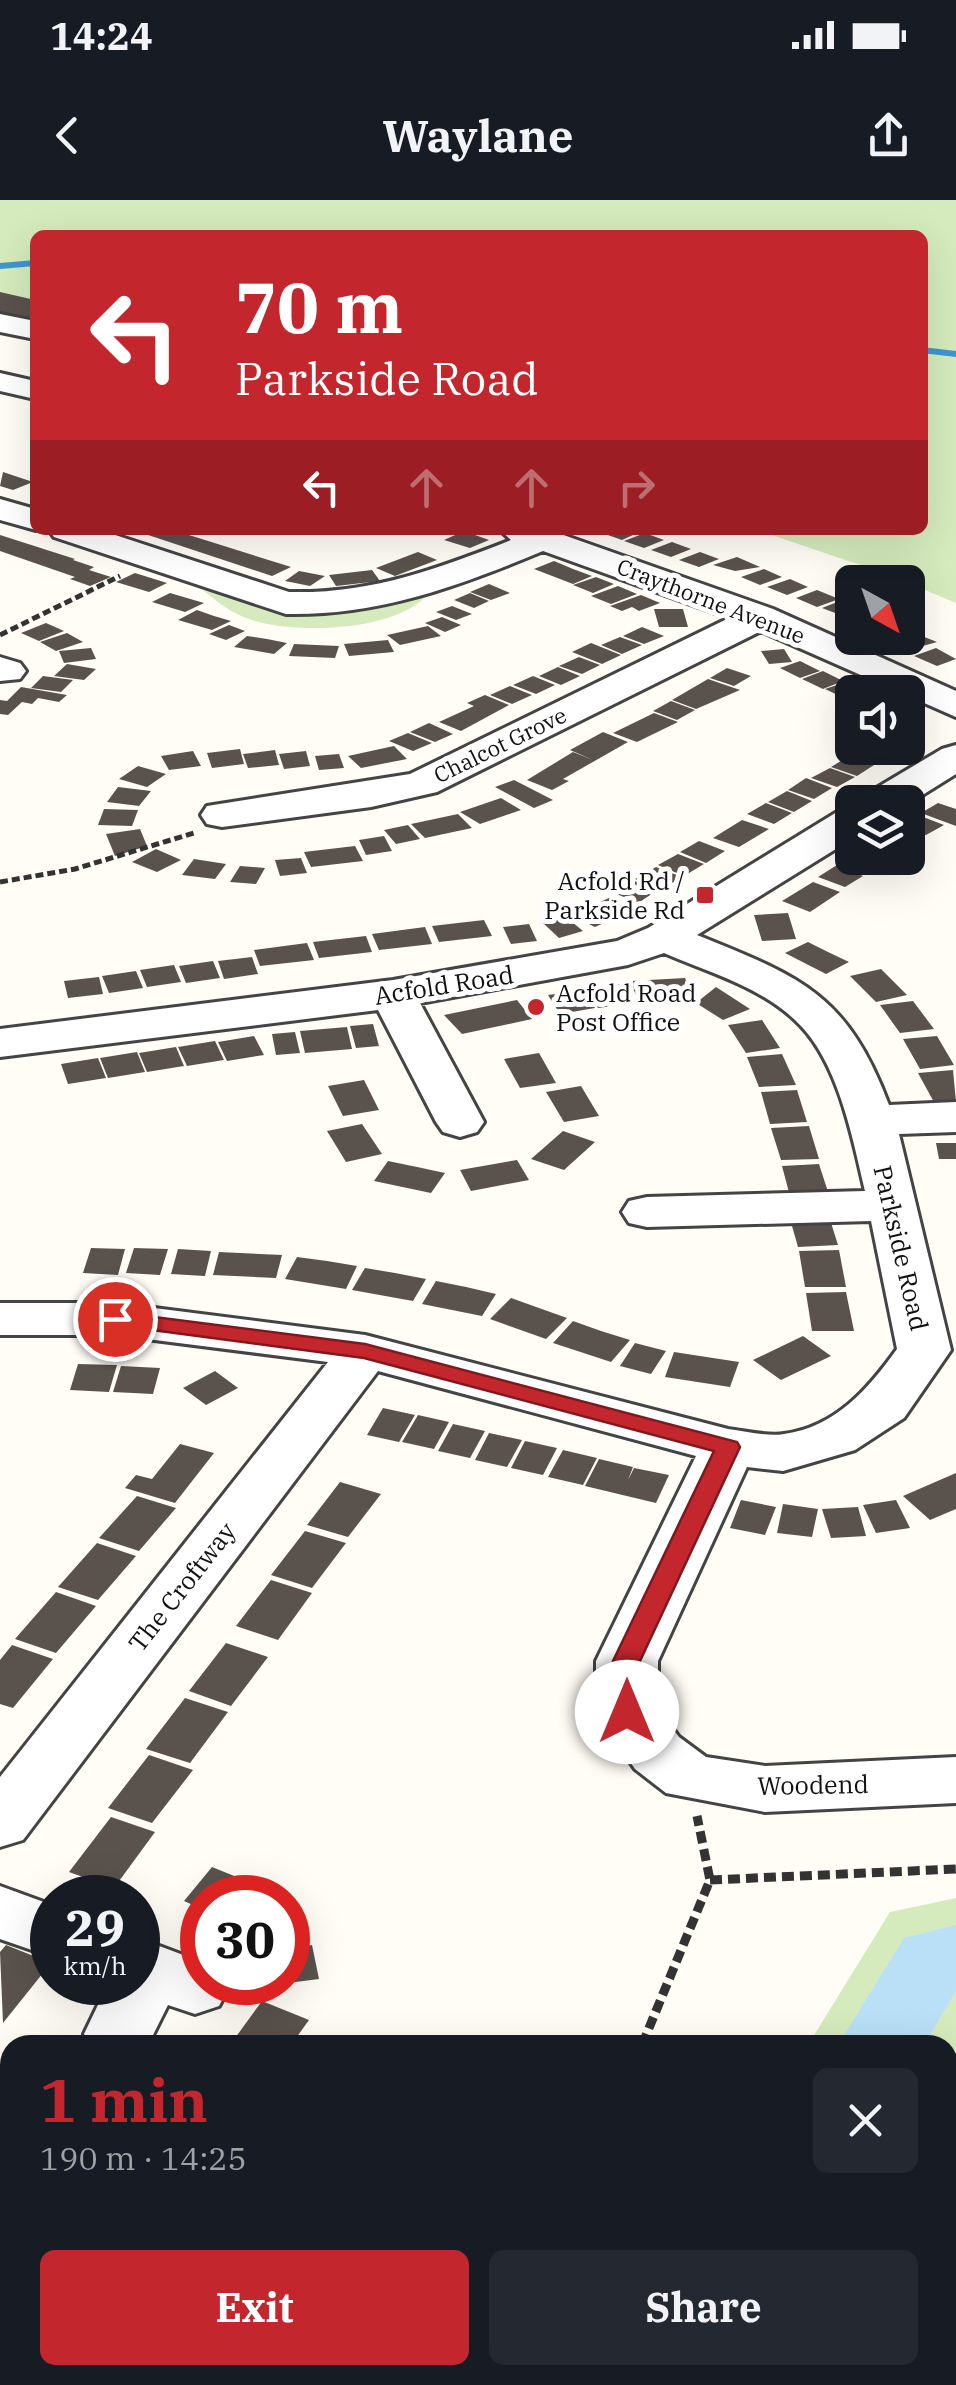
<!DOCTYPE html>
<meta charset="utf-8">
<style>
:root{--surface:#171b24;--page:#242831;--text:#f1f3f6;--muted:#9ea1a6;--accent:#c4262e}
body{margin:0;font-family:"IBM Plex Serif",serif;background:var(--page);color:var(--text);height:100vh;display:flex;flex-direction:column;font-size:38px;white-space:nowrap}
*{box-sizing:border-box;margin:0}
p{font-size:32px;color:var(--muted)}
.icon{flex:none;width:55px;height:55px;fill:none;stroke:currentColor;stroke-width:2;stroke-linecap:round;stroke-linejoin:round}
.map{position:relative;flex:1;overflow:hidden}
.drawer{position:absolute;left:0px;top:1835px;width:958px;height:350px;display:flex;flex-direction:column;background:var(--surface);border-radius:30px 30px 0 0;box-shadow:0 10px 40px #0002}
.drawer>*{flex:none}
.hud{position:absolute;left:30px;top:30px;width:898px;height:305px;border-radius:15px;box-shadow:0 10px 40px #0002;background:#c4262e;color:#fff;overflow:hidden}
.needle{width:65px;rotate:140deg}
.tools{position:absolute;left:835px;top:365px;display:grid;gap:20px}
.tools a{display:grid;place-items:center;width:90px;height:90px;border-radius:15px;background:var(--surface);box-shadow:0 10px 40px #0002;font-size:50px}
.speed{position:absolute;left:30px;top:1675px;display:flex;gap:20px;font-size:50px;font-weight:700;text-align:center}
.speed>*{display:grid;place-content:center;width:130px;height:130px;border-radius:50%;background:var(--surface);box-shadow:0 10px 40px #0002;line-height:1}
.speed small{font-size:25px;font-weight:400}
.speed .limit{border:15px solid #d22;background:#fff;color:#111}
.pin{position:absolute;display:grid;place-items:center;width:85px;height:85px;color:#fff;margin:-42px;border:5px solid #fff;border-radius:50%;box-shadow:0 2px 10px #0007}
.me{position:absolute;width:110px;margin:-55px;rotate:0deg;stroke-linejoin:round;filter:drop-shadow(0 0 8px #0008)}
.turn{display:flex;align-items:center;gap:35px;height:210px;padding:0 40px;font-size:45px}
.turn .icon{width:130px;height:130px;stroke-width:2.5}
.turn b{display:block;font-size:70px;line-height:85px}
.lanes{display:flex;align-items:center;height:95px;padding:0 40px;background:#0003;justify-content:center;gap:50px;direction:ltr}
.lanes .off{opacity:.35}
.round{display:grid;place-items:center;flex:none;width:105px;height:105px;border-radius:15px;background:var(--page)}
.overview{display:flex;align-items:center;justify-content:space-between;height:170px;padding:0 40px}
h1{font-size:60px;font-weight:700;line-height:75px;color:var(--accent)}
.cta{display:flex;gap:20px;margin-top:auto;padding:20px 40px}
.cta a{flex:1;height:115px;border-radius:15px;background:var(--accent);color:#fff;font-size:40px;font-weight:700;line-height:115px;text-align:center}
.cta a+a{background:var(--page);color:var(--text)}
.status{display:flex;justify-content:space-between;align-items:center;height:70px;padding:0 50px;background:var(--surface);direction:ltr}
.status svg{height:28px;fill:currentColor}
header{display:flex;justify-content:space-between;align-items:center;height:130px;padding:0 40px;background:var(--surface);font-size:45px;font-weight:700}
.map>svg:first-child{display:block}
.green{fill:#d5ebbd}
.forest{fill:#b9dc9c}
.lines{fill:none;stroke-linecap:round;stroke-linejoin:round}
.stream{stroke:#3f96cf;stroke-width:6}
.river{fill:#b9e0f7;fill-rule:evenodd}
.building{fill:#5a524d}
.minor-casing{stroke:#444;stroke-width:6}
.path-far1{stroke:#333;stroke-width:5;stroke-dasharray:8 4;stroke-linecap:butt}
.path{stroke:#333;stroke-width:9;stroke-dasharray:12 6;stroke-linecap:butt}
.minor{fill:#fff;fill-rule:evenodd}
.route{fill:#c4262e;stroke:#7f191e;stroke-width:2.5}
.poi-dot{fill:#c4262e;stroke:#fff;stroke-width:4}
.labels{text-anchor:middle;stroke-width:10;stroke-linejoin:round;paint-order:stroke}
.far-street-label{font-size:22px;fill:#111;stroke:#fff}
.poi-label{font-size:25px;fill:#111;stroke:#fff;text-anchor:end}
.street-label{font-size:25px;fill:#111;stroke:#fff}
</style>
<div class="status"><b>14:24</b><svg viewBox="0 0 49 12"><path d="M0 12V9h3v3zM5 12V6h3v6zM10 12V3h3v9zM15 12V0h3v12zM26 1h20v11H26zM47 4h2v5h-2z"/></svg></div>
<header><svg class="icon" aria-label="back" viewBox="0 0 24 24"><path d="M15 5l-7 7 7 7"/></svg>Waylane<svg class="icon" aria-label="share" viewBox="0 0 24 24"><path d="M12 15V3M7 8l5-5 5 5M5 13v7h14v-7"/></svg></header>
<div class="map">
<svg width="956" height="2185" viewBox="0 0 956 2185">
<rect width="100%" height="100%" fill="#fffdf5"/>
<path class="green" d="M0 0H956V403L884 373 757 330H922V35H35V128L0 121Z
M191 379C232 393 275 410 319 413 355 416 391 404 426 396 394 431 299 434 255 421 230 414 210 397 191 379Z
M956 1698V2185H600L606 2175H948V1845H808L890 1712Z"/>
<path class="forest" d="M956 1862V2185H782L788 2175H948V1878Z"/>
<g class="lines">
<path class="stream" d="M0 66 35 63
M922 150 956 154"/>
<path class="river" d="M956 1725V1791L924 1845H838L904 1738Z
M625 2175H719L715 2185H620Z"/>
</g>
<path class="building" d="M0 92 35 100V115L17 124 0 120Z
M3 272 33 282 13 290 0 286Z
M133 330H173L291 367 272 376Z
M609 330H644L622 340 602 333Z
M464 331 489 340 470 348 444 340Z
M645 333 664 340 644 348 624 341Z
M0 335 75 359 73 360 94 367 89 370 111 377 90 386 70 379 75 377 0 351Z
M672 342 691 349 671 357 651 350Z
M418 352 437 360 395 376 376 368Z
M700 352 719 359 699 367 679 360Z
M737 357 760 367 735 371 713 365Z
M554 361 573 369 592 376 573 384 534 369Z
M764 369 782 377 760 385 741 377Z
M372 370 380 381 336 386 329 375Z
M299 371 325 376 310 386 285 381Z
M135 373 167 383 149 392 116 382Z
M596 377 614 384 593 393 573 385Z
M790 379 808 387 787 395 767 387Z
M489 384 510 393 491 400 470 392Z
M618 386 637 394 611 404 591 396Z
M817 390 839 399 817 407 796 398Z
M170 393 204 403 185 412 152 402Z
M470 393 489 401 474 408 454 400Z
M641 395 660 403 639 411 632 407 622 411 610 406Z
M845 399 852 402V412L843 416 822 408Z
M452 406 472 414 456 420 436 412Z
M654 409H683L688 427H659Z
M197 410 214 416 231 421 212 430 178 420Z
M442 417 461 425 445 432 425 423Z
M46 423 64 431 39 441 21 433Z
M229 425 245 431 226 440 209 434Z
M428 426 441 436 400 445 387 435Z
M642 427 664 436 644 444 623 436Z
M912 432 937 442 912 449 891 441 908 438Z
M67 433 83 442 56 451 40 442Z
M247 436 267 439 287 443 274 454 234 447Z
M620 437 642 445 622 454 601 445Z
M388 440 394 452 349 456 344 444Z
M591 443 621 455 602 464 572 452Z
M294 444 316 445 339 446 335 458 289 456Z
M91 448 96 459 64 463 59 451Z
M936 448 956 459 937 466 914 456Z
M784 449 792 462 769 464 761 451Z
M579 457 600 465 582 474 559 466Z
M800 461 820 471 800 478 780 468Z
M67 464 96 469 84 480 54 476Z
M558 467 580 476 561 485 539 476Z
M727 468 751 476 734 486 710 478Z
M823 471 843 481 823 489 802 479Z
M43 476 73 480 61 492 31 488Z
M533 476 555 485 536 494 513 485Z
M708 479 740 490 696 509 672 500Z
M846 482 867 492H852V497L846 499 825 489Z
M510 486 532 495 512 504 490 495Z
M21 487 67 495 59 502 38 498 32 504 22 502 8 515 0 514V500L7 501Z
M485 495 509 505 461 531 439 522 474 506 467 503Z
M671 501 695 510 677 520 653 511Z
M654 513 678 522 637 542 613 533Z
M429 523 453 534 435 542 410 532Z
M603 532 628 542 563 579 569 581 552 590 527 580 573 552 593 560 570 550Z
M408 533 432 543 413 551 389 541Z
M394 546 407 559 361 568 348 556Z
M864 548H875L893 554 877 564 852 555Z
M240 549 244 564 212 568 207 553Z
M275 550 279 565 248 568 243 554Z
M193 551 201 566 169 570 161 556Z
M306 551 310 566 284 569 279 554Z
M339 554 344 568 319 570 315 556Z
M849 556 874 565 857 576 831 567Z
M138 566 166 574 147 587 119 579Z
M830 568 855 577 837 587 811 578Z
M806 578 832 588 814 599 788 590Z
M514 580 553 600 534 608 495 587Z
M118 587 151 591 139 606 107 602Z
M787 591 812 601 794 612 768 602Z
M501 598 521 610 480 624 460 612Z
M766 603 792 613 774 624 747 614Z
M938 603 956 609V626L921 613Z
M104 609 138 610 132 626 98 625Z
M458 614 472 628 425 638 411 624Z
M918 615 944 625 926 635 908 628V621Z
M742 620 769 629 739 647 713 638Z
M408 625 420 639 396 644 384 630Z
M140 629 147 646 115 656 106 634Z
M384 636 392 651 366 655 359 640Z
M699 641 725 651 706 663 680 652Z
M355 646 363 661 311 667 304 652Z
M156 649 181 660 157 672 132 662Z
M678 654 704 664 684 676 658 665Z
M852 655V658L883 663 864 674 838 664Z
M301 658 307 673 280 676 275 660Z
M194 659 226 664 215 679 182 675Z
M837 665 863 676 845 687 818 677Z
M240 666 265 668 256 684 230 682Z
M656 667 682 677 662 689 635 679Z
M632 680 658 690 638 703 612 692Z
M813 682 840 692 810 712 782 701Z
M609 698 633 710 595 727 571 715Z
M788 713 796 739 762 741 754 715Z
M566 717 583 731 559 738 543 723Z
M484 720 492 736 439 742 432 726Z
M529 724 537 741 511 744 503 727Z
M425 727 432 744 379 750 372 734Z
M366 736 372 752 319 758 313 742Z
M808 742 828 752 849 762 826 774 785 753Z
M307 743 314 760 260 766 254 750Z
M252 757 258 774 224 779 218 761Z
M213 761 220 778 186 783 179 766Z
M174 765 181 782 147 787 140 770Z
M881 769 907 795 876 802 850 776Z
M136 771 143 788 109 793 102 776Z
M99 777 103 794 68 798 64 781Z
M685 778 691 795 637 799 631 781Z
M621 784 633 803 598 808 586 789Z
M716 787 750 809 723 820 696 803Z
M583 790 595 808 560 814 548 795Z
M517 800 532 819 462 834 444 815Z
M913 801 934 829 900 833 880 805Z
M762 820 780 848 746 853 728 825Z
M373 824 379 846 356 848 350 826Z
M347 827 352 849 305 853 300 831Z
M295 832 300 853 276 855 272 834Z
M254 836 264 855 227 861 218 842Z
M937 836 954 865 920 869 903 839Z
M215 841 224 860 187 866 178 847Z
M176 847 184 866 147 872 139 853Z
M137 852 145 872 108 878 100 858Z
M539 853 556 883 520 888 504 859Z
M782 854 796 885 759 887 747 857Z
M98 858 106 878 68 884 61 864Z
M953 870 956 902 935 904 918 873Z
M364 880 379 910 343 916 328 886Z
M581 886 599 916 564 922 546 892Z
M797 890 807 922 770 924 761 892Z
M362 924 382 954 346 962 327 931Z
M809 926 819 959 781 960 771 928Z
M563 931 595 942 564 970 531 959Z
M936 943H956V959H939Z
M517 960 529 980 471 991 460 970Z
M388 961 417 967 445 973 431 993 374 981Z
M819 964 830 998 791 1000 782 966Z
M827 1010 838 1045 798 1047 788 1012Z
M91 1048 125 1049 118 1075 83 1073Z
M134 1048 168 1049 160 1075 126 1073Z
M178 1049 211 1051 205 1076 171 1074Z
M839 1050 846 1087H805L799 1051Z
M219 1052 282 1055 276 1078 213 1075Z
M297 1057 327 1061 357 1066 346 1089 285 1079Z
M365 1068 395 1073 426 1079 413 1101 352 1090Z
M436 1081 466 1087 496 1094 482 1116 422 1104Z
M846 1092 854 1131H812L806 1093Z
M511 1098 567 1118 546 1139 490 1119Z
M573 1121 601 1131 630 1140 611 1162 553 1143Z
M803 1136 831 1156 781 1180 753 1160Z
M635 1143 666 1151 651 1174 620 1166Z
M674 1152 739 1162 730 1187 665 1177Z
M78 1164 117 1165 109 1192 70 1190Z
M121 1166 160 1168 153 1194 113 1192Z
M215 1171 238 1188 206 1205 183 1188Z
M383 1208 415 1215 399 1242 367 1235Z
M418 1215 449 1222 434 1249 402 1242Z
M453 1224 485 1231 470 1258 438 1251Z
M489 1233 522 1240 507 1267 475 1260Z
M525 1241 557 1248 543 1275 511 1268Z
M180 1244 214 1253 175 1303 125 1288 136 1275 152 1279Z
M563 1250 597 1258 583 1285 548 1277Z
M599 1259 633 1267 628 1280 634 1268 669 1275 656 1303 585 1286Z
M956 1273V1309L930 1320 903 1296Z
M340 1282 381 1294 348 1337 307 1325Z
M137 1296 176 1308 139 1351 99 1338Z
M741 1300 776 1307 765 1335 730 1328Z
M896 1300 910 1328 876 1333 863 1305Z
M783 1304 818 1309 812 1337 777 1333Z
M858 1307 866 1336 831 1338 822 1309Z
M305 1331 346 1343 312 1388 271 1375Z
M97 1343 136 1356 98 1400 58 1387Z
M271 1380 312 1393 278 1440 236 1426Z
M56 1392 96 1406 56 1453 15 1439Z
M226 1443 268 1457 231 1506 189 1491Z
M12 1445 53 1459 13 1508 0 1504V1460Z
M185 1498 228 1512 190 1563 146 1549Z
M149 1555 193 1570 152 1623 108 1608Z
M111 1617 155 1632 114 1688 69 1672Z
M212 1667 249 1682 237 1698H202V1709L184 1701Z
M6 1745 51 1763 3 1823 0 1752Z
M312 1745 319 1779 288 1783V1749Z
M262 1801 309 1820 291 1845H230Z"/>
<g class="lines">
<defs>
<path id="minor" d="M0 114 35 121V139L0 132Z
M0 173 35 181V199L0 191Z
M0 299 35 309 36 330 0 320Z
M49 330H100L289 392C370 394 437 369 511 340L500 330 555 332 773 409 956 491V517L761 431 437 592 371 607 222 627 207 624 201 615 207 606 410 574 729 418 543 351C459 386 378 416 286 414L54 337Z
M0 457 20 463 26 471 20 479 0 481Z
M956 545V574L908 604 862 602 868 593 942 549Z
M852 609V639L697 735C801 777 847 794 889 905L956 902V932L899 934 951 1150 904 1218 855 1250 783 1271 747 1267 658 1461V1509L679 1537 706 1557 765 1566 956 1557V1603L765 1612 666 1593 635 1569 596 1513V1461L696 1256 378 1171 23 1640 0 1647V1577L328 1162 115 1135H0V1103H115L365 1135 728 1229C746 1231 767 1237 784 1234 836 1227 869 1188 897 1149L871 1021 647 1027 629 1023 622 1012 629 1001 647 997 865 991C852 936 838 859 795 820 759 786 708 772 664 753L628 765 420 803 484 922 477 932 460 937 443 932 436 922 378 810 0 857V829L393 780 617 741 648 728 837 612Z
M0 1686 52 1705V1757L0 1739Z
M138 1738 202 1762V1782H227L229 1787 219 1806 195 1814 168 1805 148 1845H90L84 1834 109 1782H138Z"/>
</defs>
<use href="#minor" class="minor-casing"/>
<path class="path-far1" d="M0 435 120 376
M0 682 75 669 197 632"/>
<path class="path" d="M710 1680 956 1669
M642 1845 710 1680 697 1616
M389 2185 397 2175"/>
<use href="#minor" class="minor"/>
</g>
<path class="route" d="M115 1112 365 1144 737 1242 740 1247 640 1461V1512L636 1519H617L613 1512V1461L714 1251 364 1158 107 1124 103 1119Z"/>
<g class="poi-dot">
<rect x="695" y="685" width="20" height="20" rx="5"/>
<circle cx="536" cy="807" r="10"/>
</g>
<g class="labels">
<g class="far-street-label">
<text transform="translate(711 401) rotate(21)" y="8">Craythorne Avenue</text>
<text transform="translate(500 545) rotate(-26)" y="8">Chalcot Grove</text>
</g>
<g class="poi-label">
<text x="685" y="690">Acfold Rd /<tspan x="685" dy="29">Parkside Rd</tspan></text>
<text x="556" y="802" text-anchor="start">Acfold Road<tspan x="556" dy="29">Post Office</tspan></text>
</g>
<g class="street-label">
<text transform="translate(444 785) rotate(-9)" y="9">Acfold Road</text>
<text transform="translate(901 1048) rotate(77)" y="9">Parkside Road</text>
<text transform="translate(182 1387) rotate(-52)" y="9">The Croftway</text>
<text transform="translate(813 1585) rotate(-1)" y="9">Woodend</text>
</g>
</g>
</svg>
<div class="tools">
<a><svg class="needle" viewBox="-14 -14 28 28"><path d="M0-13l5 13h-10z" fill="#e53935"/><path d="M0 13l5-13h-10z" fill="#9ea1a6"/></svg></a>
<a><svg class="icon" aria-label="sound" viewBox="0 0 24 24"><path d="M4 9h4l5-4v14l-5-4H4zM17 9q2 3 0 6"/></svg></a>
<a><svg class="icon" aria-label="layers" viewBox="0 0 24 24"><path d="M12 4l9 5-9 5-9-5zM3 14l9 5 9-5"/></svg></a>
</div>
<div class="speed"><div>29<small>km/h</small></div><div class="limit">30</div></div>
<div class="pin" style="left:115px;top:1119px;background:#d93025"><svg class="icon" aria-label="arrive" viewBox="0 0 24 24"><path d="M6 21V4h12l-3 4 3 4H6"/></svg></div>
<svg class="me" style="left:627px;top:1512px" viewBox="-20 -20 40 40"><circle r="19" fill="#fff"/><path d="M0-13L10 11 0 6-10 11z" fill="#c4262e"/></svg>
<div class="hud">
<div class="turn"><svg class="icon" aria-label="left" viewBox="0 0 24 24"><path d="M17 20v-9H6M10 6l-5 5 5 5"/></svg><div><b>70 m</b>Parkside Road</div></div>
<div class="lanes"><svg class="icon" aria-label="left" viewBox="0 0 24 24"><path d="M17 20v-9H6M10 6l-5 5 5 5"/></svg><svg class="icon off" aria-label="ahead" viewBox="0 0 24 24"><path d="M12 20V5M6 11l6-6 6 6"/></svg><svg class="icon off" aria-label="ahead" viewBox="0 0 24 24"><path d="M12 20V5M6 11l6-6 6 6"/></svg><svg class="icon off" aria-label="right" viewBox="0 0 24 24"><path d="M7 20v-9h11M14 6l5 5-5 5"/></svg></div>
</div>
<section class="drawer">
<div class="overview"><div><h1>1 min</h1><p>190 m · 14:25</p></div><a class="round"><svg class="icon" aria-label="close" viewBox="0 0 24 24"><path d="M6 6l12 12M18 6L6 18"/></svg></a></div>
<div class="cta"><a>Exit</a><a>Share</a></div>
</section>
</div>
